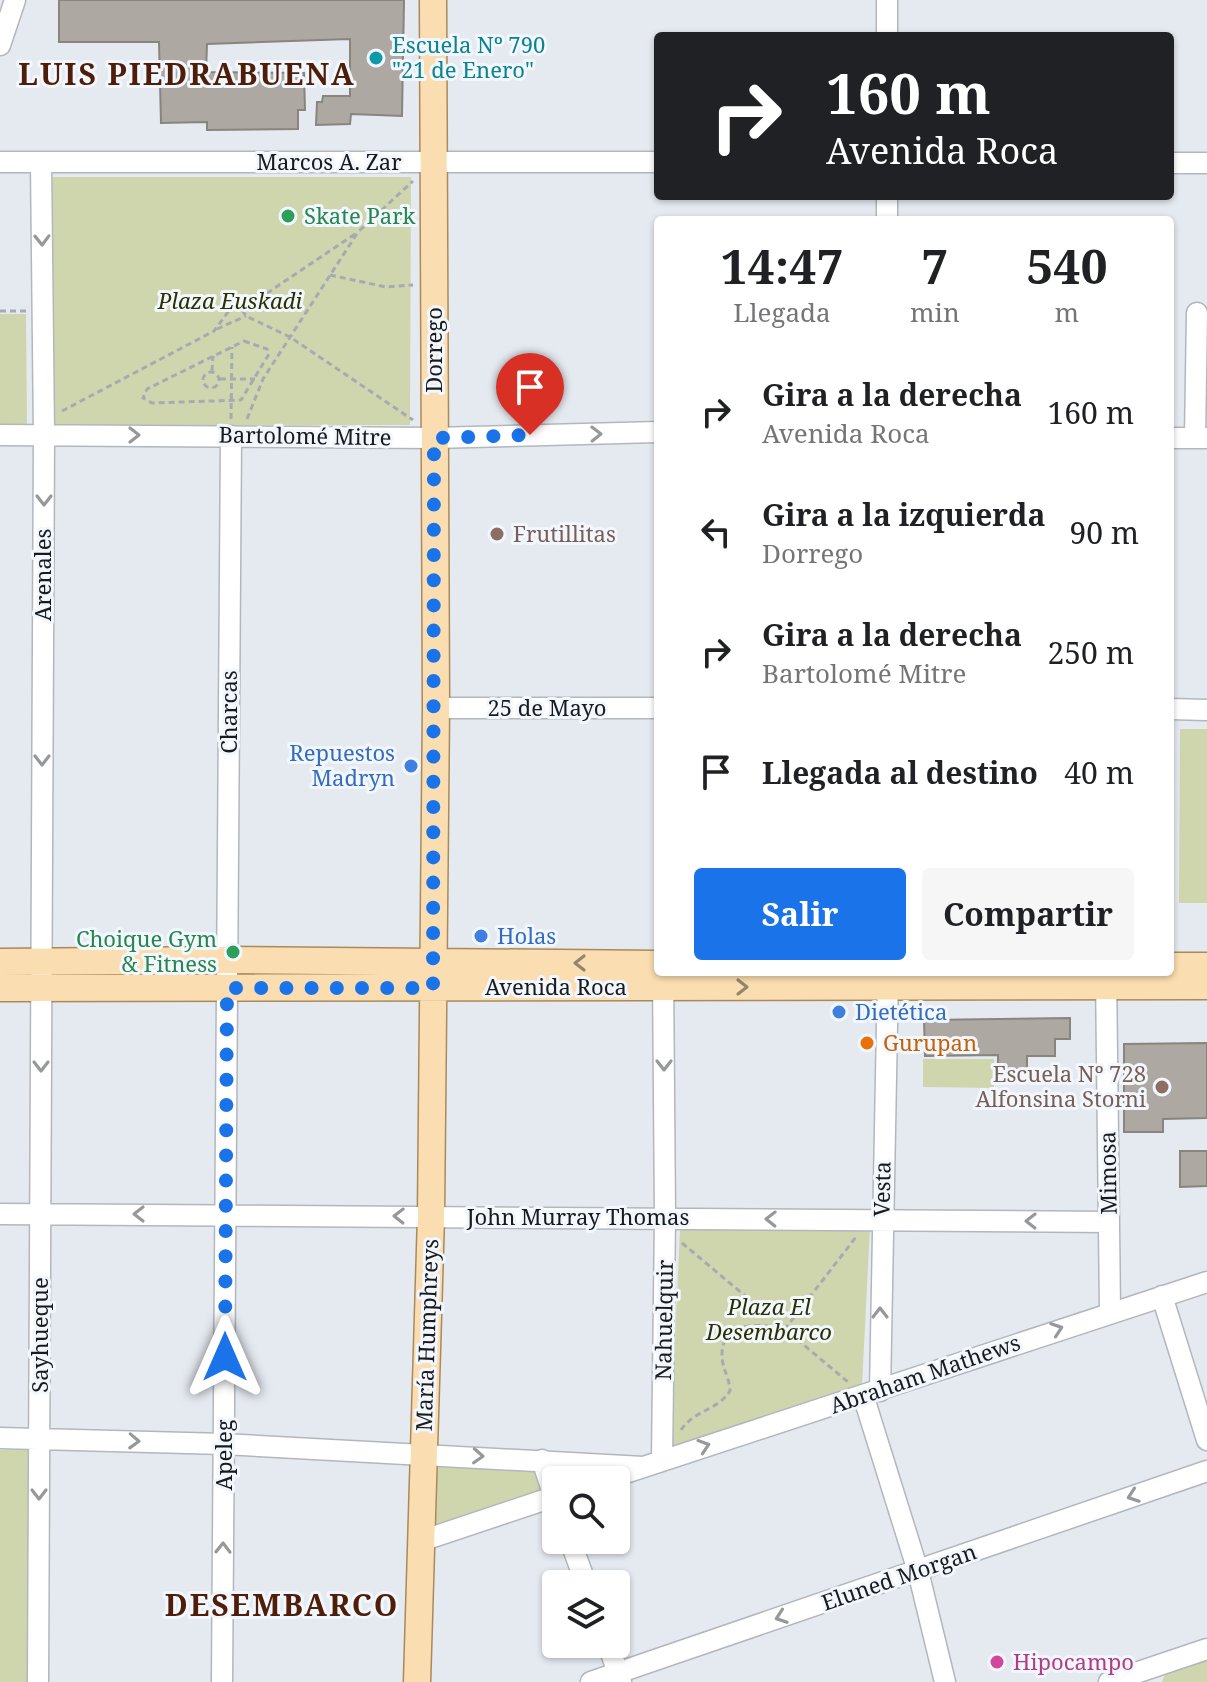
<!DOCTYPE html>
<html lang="es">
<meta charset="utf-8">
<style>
:root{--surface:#fff;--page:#f6f6f6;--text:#202124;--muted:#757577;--accent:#1a73e8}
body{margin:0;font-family:"Noto Serif",serif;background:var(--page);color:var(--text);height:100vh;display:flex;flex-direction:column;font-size:30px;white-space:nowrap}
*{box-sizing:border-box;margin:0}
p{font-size:26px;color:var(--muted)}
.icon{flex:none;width:44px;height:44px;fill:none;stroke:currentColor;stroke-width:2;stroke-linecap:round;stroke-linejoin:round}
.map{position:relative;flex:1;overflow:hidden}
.sheet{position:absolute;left:654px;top:216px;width:520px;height:760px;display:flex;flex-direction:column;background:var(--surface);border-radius:8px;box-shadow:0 2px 6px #0004}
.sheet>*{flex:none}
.banner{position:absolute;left:654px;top:32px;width:520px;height:168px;border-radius:8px;box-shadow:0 2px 6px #0004;background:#202124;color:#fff;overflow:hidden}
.controls{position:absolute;left:542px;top:1466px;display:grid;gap:16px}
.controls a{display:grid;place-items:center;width:88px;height:88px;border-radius:8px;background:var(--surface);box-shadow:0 2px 6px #0004;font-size:40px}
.pin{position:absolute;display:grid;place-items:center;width:68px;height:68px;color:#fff;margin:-82px -34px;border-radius:50% 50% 50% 0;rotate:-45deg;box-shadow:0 0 8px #0007}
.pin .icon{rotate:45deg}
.me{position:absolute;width:88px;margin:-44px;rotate:0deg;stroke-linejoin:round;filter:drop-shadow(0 0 6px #0008)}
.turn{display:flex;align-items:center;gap:28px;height:168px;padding:0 40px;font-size:36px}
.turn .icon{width:104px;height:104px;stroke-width:2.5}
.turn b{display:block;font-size:56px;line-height:68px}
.eta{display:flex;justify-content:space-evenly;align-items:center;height:136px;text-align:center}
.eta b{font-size:48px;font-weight:700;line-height:56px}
.action{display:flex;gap:16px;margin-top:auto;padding:16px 40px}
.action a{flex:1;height:92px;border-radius:8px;background:var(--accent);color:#fff;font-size:32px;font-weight:700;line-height:92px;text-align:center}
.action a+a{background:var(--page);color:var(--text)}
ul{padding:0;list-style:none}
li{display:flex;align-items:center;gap:24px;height:120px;padding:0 40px}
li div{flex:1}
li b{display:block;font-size:30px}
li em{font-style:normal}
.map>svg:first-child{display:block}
.green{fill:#cfd6ae}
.building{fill:#ada9a2;stroke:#88847e;stroke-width:2}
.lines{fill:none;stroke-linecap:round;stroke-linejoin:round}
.minor-casing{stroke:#b2b7be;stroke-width:23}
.major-casing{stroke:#a98a5a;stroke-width:29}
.path{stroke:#a7abb1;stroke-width:3;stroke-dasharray:6 4;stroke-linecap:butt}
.minor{stroke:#fff;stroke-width:20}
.major{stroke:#faddb0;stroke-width:26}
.oneway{stroke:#979899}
.oneway2{stroke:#94856d}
.route{stroke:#1a73e8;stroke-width:14;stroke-dasharray:0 25.2}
.culture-dot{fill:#0f9aa8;stroke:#f2f7fe;stroke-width:3}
.leisure-dot{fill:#2e9e5b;stroke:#f2f7fe;stroke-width:3}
.education-dot{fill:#8d6e63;stroke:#f2f7fe;stroke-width:3}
.shop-dot{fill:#3f7fe0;stroke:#f2f7fe;stroke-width:3}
.food-dot{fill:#e8710a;stroke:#f2f7fe;stroke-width:3}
.hotel-dot{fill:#d1479c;stroke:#f2f7fe;stroke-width:3}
.labels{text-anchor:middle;stroke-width:6;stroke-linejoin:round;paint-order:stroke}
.culture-label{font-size:22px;fill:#0d838f;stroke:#f2f7fe;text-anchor:start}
.street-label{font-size:22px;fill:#181a1c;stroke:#f2f7fe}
.leisure-label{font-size:22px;fill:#27864d;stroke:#f2f7fe;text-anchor:start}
.park-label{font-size:22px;font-style:italic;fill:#2b3000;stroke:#f2f7fe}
.education-label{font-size:22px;fill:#785e54;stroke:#f2f7fe;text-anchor:start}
.shop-label{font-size:22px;fill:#366cbe;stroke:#f2f7fe;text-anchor:start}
.food-label{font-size:22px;fill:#c56008;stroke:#f2f7fe;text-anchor:start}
.hotel-label{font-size:22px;fill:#b23c85;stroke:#f2f7fe;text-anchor:start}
.district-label{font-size:30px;font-weight:bold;letter-spacing:2px;fill:#4f1e08;stroke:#f2f7fe}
</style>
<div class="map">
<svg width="1207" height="1682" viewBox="0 0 1207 1682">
<rect width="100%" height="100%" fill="#e5eaf1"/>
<path class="green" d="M50 177H411L410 425H49Z
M0 314H26L27 424H0Z
M1180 729H1207V903H1179Z
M923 1059H994V1088L923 1087Z
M870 1228 862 1386 670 1450 680 1229Z
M0 1450H29V1682H0Z
M429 1462 536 1466 543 1489 430 1528Z
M1207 1659V1682H1162L1166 1672Z"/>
<path class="building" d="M59 0H404L402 116 351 114 350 124 316 125 317 102H322L323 96H350V39L207 44 206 72 304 73 305 110H298V129L207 130V122L161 123 159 42H59Z
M1070 1018V1039H1055V1056H1027V1069H998V1055L925 1056 924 1020Z
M1207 1043V1118L1163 1119V1132H1124V1044Z
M1180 1151H1207V1186L1180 1187Z"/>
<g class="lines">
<defs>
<path id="minor" d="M887 0V36
M0 45 15 0
M0 162H658
M1170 163H1207
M887 220V196
M0 435 434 438 658 432
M1170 438H1206
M1195 438 1197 313
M436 708H658
M1170 709 1207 710
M1106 972 1110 1311
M0 1214 1109 1222
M1162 1296 1207 1440
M880 1391 888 972
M863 1395 918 1571 945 1682
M0 1438 224 1444 643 1467
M542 1460 556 1502
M662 1460 665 1217 663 972
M604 1480 1207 1282
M570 1540 586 1584
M421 1541 556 1496
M608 1644 621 1682
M38 1682 44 435 41 162
M222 1682 231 436
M591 1682 1207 1471
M1109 1682 1207 1649"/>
<path id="major" d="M0 962 227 960 658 964
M1170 966H1207
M0 988 1207 986
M417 1682 431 1216 436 708 433 0"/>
</defs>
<use href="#minor" class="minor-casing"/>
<use href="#major" class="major-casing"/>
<path class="path" d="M330 275 386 287 413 285
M242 310 358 232
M0 311H27
M217 329 246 316
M244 341 267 349 269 354 241 400 152 403 143 398 147 389Z
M212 371 213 356
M203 380a8 8 0 1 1 16 0a8 8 0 1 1-16 0Z
M220 379H255
M62 411 214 331 236 301 246 316 290 337 413 420
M231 419 232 347
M247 419 263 379 358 232 413 181
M682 1243 848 1382
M681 1430C694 1410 717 1411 730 1391 730 1378 721 1367 722 1353 724 1319 762 1324 785 1329L856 1237"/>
<use href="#minor" class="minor"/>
<use href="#major" class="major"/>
</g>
<defs><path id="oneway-chevron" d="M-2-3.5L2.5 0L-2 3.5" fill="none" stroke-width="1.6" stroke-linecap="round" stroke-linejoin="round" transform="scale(2)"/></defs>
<g class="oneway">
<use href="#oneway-chevron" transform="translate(42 240) rotate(89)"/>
<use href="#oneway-chevron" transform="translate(596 434) rotate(-1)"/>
<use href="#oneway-chevron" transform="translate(134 435)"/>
<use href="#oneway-chevron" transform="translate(44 500) rotate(90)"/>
<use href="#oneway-chevron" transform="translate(42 760) rotate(90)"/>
<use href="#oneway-chevron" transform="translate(664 1065) rotate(90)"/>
<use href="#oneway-chevron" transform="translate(41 1066) rotate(90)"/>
<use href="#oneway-chevron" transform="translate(139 1214) rotate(-180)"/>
<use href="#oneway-chevron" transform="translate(399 1216) rotate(-179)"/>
<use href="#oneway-chevron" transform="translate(771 1219) rotate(-179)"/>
<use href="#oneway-chevron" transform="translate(1031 1221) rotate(-179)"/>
<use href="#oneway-chevron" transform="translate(880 1313) rotate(-90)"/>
<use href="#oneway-chevron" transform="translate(1057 1329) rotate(-19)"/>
<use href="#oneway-chevron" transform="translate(134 1441) rotate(2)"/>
<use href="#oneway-chevron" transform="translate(704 1446) rotate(-18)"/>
<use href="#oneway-chevron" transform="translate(478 1456) rotate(3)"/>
<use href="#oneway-chevron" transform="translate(39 1494) rotate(90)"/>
<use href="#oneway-chevron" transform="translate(1133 1496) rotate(161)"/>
<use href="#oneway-chevron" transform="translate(223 1548) rotate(-89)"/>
<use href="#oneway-chevron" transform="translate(781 1617) rotate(161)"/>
</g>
<g class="oneway2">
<use href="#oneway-chevron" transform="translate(580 963) rotate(-180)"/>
<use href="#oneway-chevron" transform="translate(742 987)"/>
</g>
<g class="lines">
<path class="route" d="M225 1357 227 988H433L434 438 530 435"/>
</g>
<circle class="culture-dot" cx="376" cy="58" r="8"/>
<g class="leisure-dot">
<circle cx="288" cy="216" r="8"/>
<circle cx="233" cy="952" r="8"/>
</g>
<g class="education-dot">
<circle cx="497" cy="534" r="8"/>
<circle cx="1162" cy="1087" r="8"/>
</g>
<g class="shop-dot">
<circle cx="411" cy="766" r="8"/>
<circle cx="481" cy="936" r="8"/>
<circle cx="839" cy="1012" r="8"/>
</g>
<circle class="food-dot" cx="867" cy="1043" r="8"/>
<circle class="hotel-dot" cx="997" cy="1662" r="8"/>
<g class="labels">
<g class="culture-label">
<text x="392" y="53">Escuela Nº 790<tspan x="392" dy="25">"21 de Enero"</tspan></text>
</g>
<g class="street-label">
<text x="329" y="170">Marcos A. Zar</text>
<text transform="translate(434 350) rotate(-90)" y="8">Dorrego</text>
<text transform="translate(305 436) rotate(1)" y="8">Bartolomé Mitre</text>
<text transform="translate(43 575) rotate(-90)" y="8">Arenales</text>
<text x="547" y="716">25 de Mayo</text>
<text transform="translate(229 712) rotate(-90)" y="8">Charcas</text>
<text x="556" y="995">Avenida Roca</text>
<text transform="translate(1108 1173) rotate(-91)" y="8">Mimosa</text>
<text transform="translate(882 1189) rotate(-89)" y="8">Vesta</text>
<text x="578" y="1225">John Murray Thomas</text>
<text transform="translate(664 1320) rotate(-89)" y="8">Nahuelquir</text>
<text transform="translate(40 1335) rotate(-90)" y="8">Sayhueque</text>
<text transform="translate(427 1335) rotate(-88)" y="8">María Humphreys</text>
<text transform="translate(925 1374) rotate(-19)" y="8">Abraham Mathews</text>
<text transform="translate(224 1455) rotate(-90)" y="8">Apeleg</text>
<text transform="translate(899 1577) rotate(-19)" y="8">Eluned Morgan</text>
</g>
<g class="leisure-label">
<text x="304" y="224">Skate Park</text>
<text x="217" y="947" text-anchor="end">Choique Gym<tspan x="217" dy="25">&amp; Fitness</tspan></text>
</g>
<g class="park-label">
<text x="230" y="309">Plaza Euskadi</text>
<text x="769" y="1315">Plaza El<tspan x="769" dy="25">Desembarco</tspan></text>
</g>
<g class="education-label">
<text x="513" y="542">Frutillitas</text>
<text x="1146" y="1082" text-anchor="end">Escuela Nº 728<tspan x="1146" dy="25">Alfonsina Storni</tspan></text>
</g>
<g class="shop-label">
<text x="395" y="761" text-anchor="end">Repuestos<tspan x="395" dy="25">Madryn</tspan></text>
<text x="497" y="944">Holas</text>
<text x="855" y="1020">Dietética</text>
</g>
<g class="food-label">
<text x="883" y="1051">Gurupan</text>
</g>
<g class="hotel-label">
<text x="1013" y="1670">Hipocampo</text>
</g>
<g class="district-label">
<text x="187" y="85">LUIS PIEDRABUENA</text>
<text x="282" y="1616">DESEMBARCO</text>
</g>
</g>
</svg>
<div class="controls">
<a><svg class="icon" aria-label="search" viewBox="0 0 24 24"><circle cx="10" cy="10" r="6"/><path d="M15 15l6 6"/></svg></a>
<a><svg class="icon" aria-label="layers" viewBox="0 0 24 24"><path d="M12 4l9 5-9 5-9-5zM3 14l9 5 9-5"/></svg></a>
</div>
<div class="pin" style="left:530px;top:435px;background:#d93025"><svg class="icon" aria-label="arrive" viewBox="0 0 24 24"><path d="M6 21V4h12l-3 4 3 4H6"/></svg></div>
<svg class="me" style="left:225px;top:1357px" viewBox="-20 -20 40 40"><path d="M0-17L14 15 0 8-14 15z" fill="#1a73e8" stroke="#fff" stroke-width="4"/></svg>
<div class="banner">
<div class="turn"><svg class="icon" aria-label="right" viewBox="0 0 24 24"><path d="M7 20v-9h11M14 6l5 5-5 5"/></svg><div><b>160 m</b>Avenida Roca</div></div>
</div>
<section class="sheet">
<div class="eta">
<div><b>14:47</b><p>Llegada</p></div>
<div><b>7</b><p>min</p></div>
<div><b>540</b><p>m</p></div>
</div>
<ul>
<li><svg class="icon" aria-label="right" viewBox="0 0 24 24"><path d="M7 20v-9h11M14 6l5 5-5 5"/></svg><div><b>Gira a la derecha</b><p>Avenida Roca</p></div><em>160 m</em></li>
<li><svg class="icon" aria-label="left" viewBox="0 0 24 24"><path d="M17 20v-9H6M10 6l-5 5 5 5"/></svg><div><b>Gira a la izquierda</b><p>Dorrego</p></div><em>90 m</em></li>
<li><svg class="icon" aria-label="right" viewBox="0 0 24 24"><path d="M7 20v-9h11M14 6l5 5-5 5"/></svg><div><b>Gira a la derecha</b><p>Bartolomé Mitre</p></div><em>250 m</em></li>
<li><svg class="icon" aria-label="arrive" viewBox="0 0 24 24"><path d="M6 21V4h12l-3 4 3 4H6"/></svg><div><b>Llegada al destino</b></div><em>40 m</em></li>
</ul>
<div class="action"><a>Salir</a><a>Compartir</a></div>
</section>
</div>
